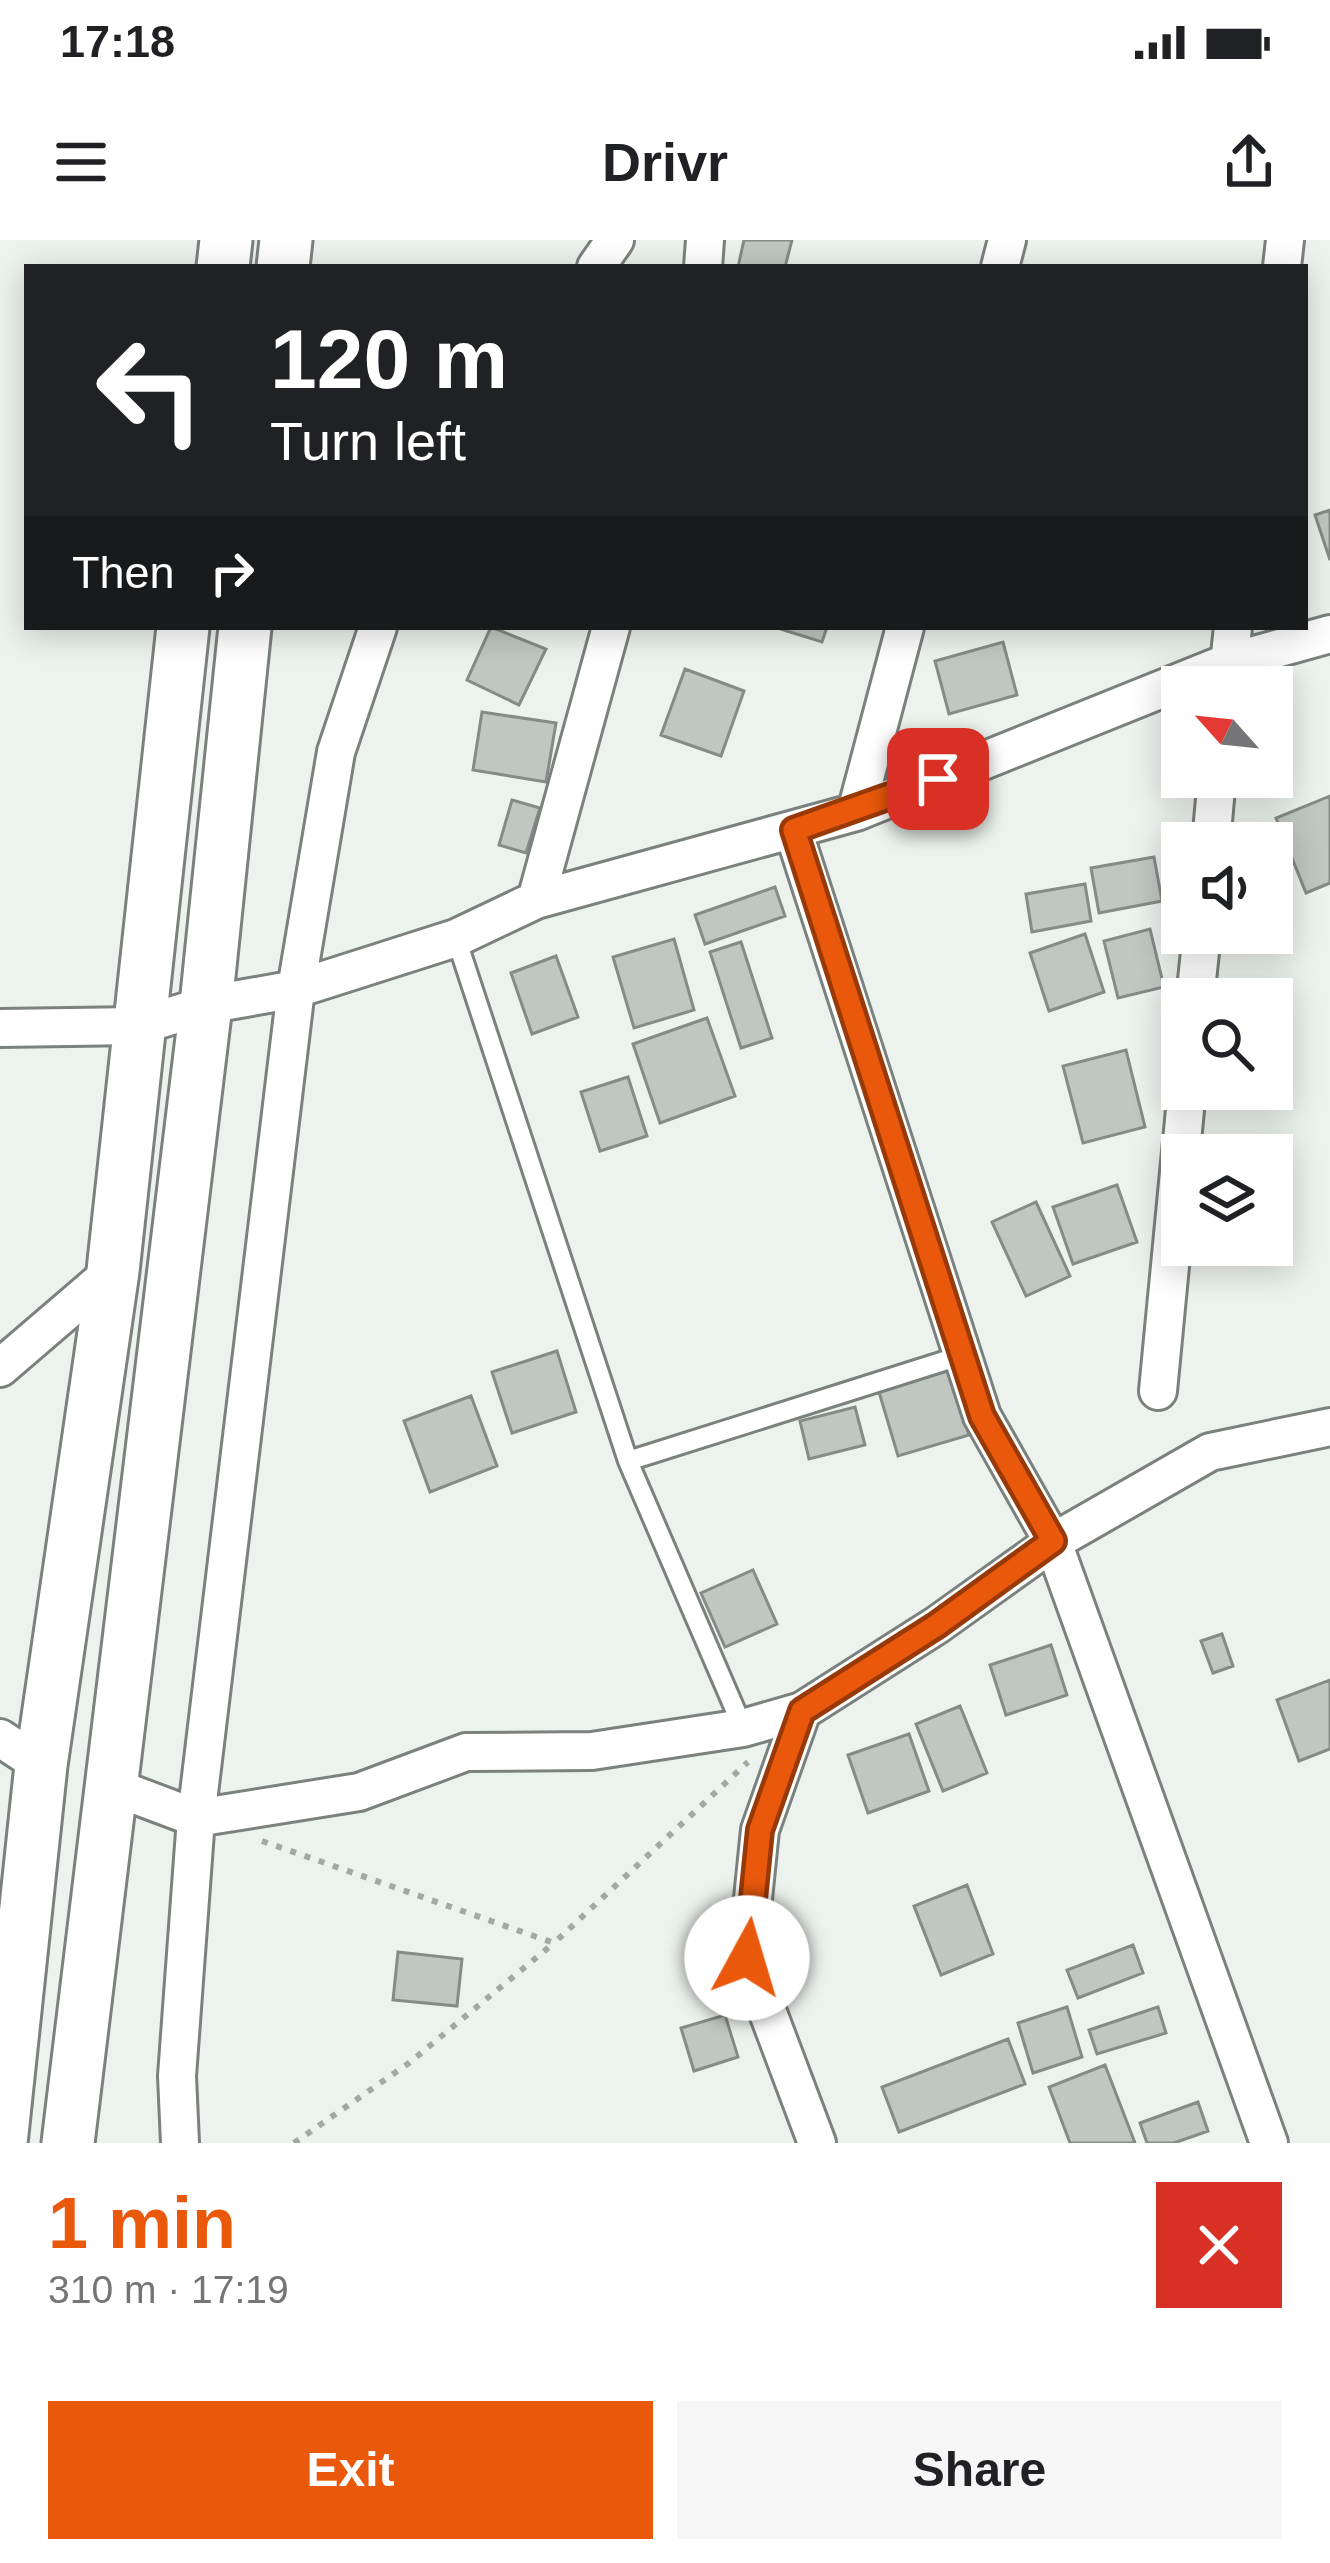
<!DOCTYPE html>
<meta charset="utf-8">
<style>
:root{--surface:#fff;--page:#f6f6f6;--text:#202124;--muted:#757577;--accent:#ea580c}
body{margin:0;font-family:Helvetica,sans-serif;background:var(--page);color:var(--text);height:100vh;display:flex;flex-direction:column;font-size:45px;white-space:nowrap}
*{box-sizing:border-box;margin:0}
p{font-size:39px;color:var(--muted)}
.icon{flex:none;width:66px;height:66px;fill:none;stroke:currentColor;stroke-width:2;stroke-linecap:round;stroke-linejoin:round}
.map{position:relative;height:1903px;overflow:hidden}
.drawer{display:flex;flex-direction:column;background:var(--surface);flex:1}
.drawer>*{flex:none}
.top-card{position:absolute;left:24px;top:24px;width:1284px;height:366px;border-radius:0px;box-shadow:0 6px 30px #0003;background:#202124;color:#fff;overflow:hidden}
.needle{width:78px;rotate:297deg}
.buttons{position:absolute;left:1161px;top:426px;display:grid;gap:24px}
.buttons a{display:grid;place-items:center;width:132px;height:132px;border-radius:0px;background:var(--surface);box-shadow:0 6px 30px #0003;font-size:60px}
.pin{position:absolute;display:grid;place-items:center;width:102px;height:102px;color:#fff;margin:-51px;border-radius:24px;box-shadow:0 6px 18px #0006}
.me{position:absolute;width:132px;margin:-66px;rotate:6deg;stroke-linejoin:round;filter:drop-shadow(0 0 9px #0008)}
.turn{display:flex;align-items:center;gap:42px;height:252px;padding:0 48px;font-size:54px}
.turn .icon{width:156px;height:156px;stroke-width:2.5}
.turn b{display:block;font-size:84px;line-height:102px}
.then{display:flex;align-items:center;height:114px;padding:0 48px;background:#0003;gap:24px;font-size:45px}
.round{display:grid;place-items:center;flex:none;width:126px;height:126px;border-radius:0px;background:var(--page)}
.overview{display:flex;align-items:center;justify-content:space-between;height:204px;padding:0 48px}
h1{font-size:72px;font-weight:800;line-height:90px;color:var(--accent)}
.cta{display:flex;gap:24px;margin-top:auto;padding:24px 48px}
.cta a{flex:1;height:138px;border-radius:0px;background:var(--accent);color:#fff;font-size:48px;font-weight:800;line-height:138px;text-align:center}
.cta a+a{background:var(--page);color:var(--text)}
.status{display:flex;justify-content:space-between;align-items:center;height:84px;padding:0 60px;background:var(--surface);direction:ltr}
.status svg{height:33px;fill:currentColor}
header{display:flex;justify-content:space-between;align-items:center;height:156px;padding:0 48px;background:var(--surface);font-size:54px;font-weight:800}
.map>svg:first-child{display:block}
.building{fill:#c0c7c2;stroke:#858b86;stroke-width:3}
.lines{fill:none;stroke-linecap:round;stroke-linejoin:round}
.service-casing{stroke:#7b817d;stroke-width:24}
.minor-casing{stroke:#7b817d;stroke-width:42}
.secondary-casing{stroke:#7b817d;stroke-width:57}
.path{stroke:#a4a8a4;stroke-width:6;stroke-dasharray:6 9;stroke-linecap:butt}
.service{stroke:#fff;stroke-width:18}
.minor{stroke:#fff;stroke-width:36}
.secondary{stroke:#fff;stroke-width:51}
.route-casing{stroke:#983908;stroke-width:30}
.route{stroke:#ea580c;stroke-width:21}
</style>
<div class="status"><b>17:18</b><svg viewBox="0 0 49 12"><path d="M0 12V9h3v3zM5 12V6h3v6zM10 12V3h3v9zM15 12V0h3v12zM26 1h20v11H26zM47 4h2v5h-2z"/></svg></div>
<header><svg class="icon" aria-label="menu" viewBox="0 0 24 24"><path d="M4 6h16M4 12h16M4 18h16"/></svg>Drivr<svg class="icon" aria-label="share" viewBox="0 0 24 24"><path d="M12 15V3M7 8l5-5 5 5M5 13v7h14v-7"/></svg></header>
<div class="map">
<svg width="1330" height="1903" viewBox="0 0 1330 1903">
<rect width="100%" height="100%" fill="#ecf2ed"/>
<path class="building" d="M744 0H792L785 27H738Z
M1330 270V320L1315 275Z
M491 387 546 409 519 465 467 440Z
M774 387H827L822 402Z
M1003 402 1017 455 949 474 935 421Z
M685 429 744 451 721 516 661 495Z
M482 472 556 483 546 542 473 530Z
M1330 556V643L1306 653 1276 578Z
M512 560 540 568 526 613 499 605Z
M1154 617 1162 661 1099 673 1091 628Z
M1085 644 1091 681 1032 692 1026 654Z
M775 647 785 676 705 704 695 675Z
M1150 689 1164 747 1118 758 1104 701Z
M1085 694 1104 752 1049 771 1030 713Z
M674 699 694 770 634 788 613 717Z
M741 702 772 798 741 808 710 712Z
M556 716 578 777 532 794 511 733Z
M707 778 735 856 660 883 633 804Z
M1126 810 1145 887 1083 903 1063 826Z
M628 837 647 896 600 911 581 852Z
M1117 945 1137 1002 1073 1024 1053 967Z
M1036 962 1070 1036 1026 1056 992 982Z
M557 1111 576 1172 512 1193 492 1132Z
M949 1130 969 1195 898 1216 879 1152Z
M471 1156 497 1226 430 1252 404 1181Z
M855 1167 865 1205 809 1219 800 1181Z
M753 1330 777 1384 725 1407 701 1353Z
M1222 1394 1233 1426 1213 1433 1201 1401Z
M1051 1405 1067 1455 1006 1475 990 1425Z
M1330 1440V1509L1299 1521 1277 1460Z
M960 1466 987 1533 943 1551 916 1484Z
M909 1494 929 1551 868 1573 848 1515Z
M967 1645 993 1714 941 1735 914 1666Z
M1133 1705 1143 1733 1078 1758 1067 1730Z
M398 1712 462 1719 457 1766 393 1760Z
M1067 1767 1082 1817 1033 1833 1018 1783Z
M1158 1767 1166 1793 1097 1814 1089 1790Z
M725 1775 738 1817 694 1831 681 1788Z
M1008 1799 1025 1844 899 1892 882 1847Z
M1105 1825 1135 1903H1070L1049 1847Z
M1198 1862 1208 1891 1174 1903H1147L1140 1883Z"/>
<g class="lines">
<defs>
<path id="service" d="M456 698 628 1221 963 1115
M628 1221 743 1488"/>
<path id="minor" d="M596 27 615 0
M703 27 705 0
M1000 27 1007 0
M1282 27 1285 0
M1227 443 1233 387
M856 572 905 387
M793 590 982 1176 1053 1302 1269 1903
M1211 603 1217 537
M536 660 611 387
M1195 759 1202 693
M0 788 139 786 206 765 296 749 456 698 536 660 856 572 1229 422 1330 394
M0 1128 113 1031
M1158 1151 1187 849
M802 1471 760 1590 747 1717 817 1903
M0 1498 41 1525
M111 1546 196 1578 359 1552 466 1512 592 1511 743 1488 802 1471 937 1385 1053 1302 1210 1212 1330 1187
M180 1903 177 1836 196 1578 296 749 336 512 378 387"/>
<path id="secondary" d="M223 27 226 0
M283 27 286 0
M1 1903 41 1525 113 1031 183 387
M68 1903 206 765 245 387"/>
</defs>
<use href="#service" class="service-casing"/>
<use href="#minor" class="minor-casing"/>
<use href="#secondary" class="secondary-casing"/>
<path class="path" d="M262 1601 554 1703 748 1522
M294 1903 409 1823 554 1703"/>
<use href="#service" class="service"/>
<use href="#minor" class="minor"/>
<use href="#secondary" class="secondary"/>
</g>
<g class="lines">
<defs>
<path id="route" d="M747 1718 760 1590 802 1471 937 1385 1053 1301 982 1176 794 590 938 539"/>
</defs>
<use href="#route" class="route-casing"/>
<use href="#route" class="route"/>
</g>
</svg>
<div class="buttons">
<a><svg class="needle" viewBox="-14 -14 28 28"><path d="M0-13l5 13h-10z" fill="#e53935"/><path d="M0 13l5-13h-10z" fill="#757577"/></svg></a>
<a><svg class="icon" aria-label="sound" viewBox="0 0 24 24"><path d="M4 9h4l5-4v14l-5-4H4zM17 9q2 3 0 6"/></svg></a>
<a><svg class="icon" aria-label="search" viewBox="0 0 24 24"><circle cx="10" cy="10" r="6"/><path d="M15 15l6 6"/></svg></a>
<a><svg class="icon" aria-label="layers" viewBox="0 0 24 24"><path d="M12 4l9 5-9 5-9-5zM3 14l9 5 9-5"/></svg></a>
</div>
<div class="pin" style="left:938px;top:539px;background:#d93025"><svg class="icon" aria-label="arrive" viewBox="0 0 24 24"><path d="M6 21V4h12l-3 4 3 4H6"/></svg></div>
<svg class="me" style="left:747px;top:1718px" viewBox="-20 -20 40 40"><circle r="19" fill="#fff"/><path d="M0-13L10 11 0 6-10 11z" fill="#ea580c"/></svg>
<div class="top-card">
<div class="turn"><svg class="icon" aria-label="left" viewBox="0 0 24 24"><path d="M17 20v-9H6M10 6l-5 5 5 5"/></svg><div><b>120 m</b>Turn left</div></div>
<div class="then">Then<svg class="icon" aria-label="right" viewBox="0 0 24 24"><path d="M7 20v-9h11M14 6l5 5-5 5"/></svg></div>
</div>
</div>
<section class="drawer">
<div class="overview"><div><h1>1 min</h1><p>310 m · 17:19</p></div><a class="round" style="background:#d93025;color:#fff"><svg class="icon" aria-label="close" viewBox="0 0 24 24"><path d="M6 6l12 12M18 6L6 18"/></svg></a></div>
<div class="cta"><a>Exit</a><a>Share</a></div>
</section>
